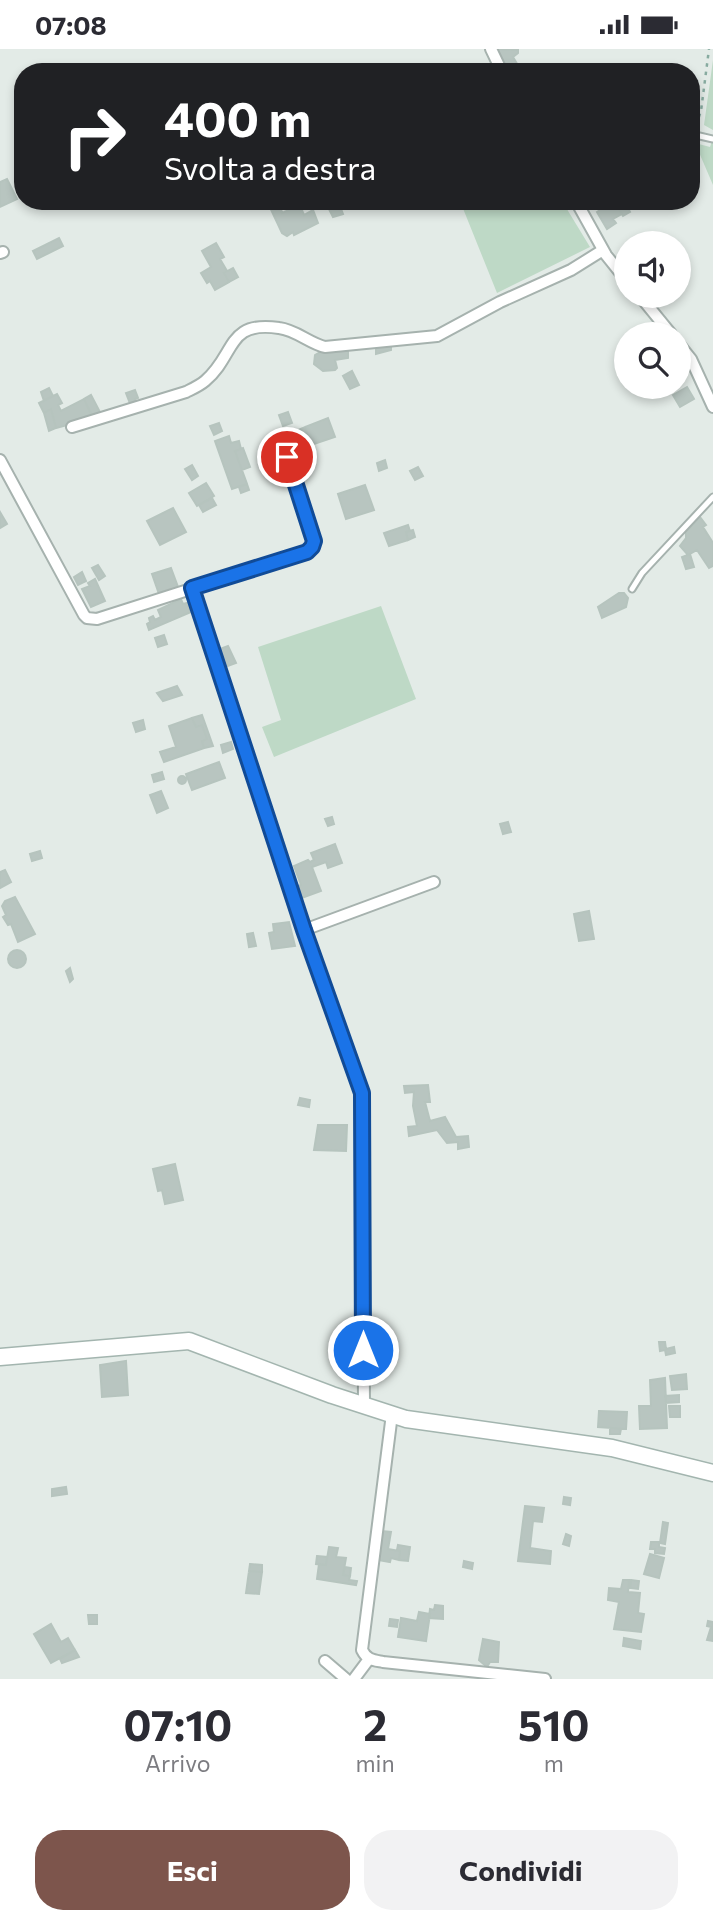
<!DOCTYPE html>
<html lang="it">
<style>
:root{--surface:#fff;--page:#f2f2f3;--text:#2b2b33;--muted:#7c7c81;--accent:#7d554c}
body{margin:0;font-family:Commissioner,sans-serif;background:var(--page);color:var(--text);height:100vh;display:flex;flex-direction:column;font-size:26px;white-space:nowrap}
*{box-sizing:border-box;margin:0}
p{font-size:23px;color:var(--muted)}
.icon{flex:none;width:38px;height:38px;fill:none;stroke:currentColor;stroke-width:2;stroke-linecap:round;stroke-linejoin:round}
.map{position:relative;height:1630px;overflow:hidden}
.drawer{display:flex;flex-direction:column;background:var(--surface);flex:1}
.drawer>*{flex:none}
.banner{position:absolute;left:14px;top:14px;width:686px;height:147px;border-radius:28px;box-shadow:0 4px 10px #0003;background:#202124;color:#fff;overflow:hidden}
.controls{position:absolute;left:614px;top:182px;display:grid;gap:14px}
.controls a{display:grid;place-items:center;width:77px;height:77px;border-radius:50%;background:var(--surface);box-shadow:0 4px 10px #0003;font-size:35px}
.pin{position:absolute;display:grid;place-items:center;width:60px;height:60px;color:#fff;margin:-30px;border:4px solid #fff;border-radius:50%;box-shadow:0 2px 7px #0007}
.me{position:absolute;width:77px;margin:-38px;rotate:0deg;stroke-linejoin:round;filter:drop-shadow(0 0 5px #0008)}
.turn{display:flex;align-items:center;gap:24px;height:147px;padding:0 35px;font-size:32px}
.turn .icon{width:91px;height:91px;stroke-width:2.5}
.turn b{display:block;font-size:49px;line-height:60px}
.eta{display:flex;justify-content:space-evenly;align-items:center;height:119px;text-align:center}
.eta b{font-size:42px;font-weight:700;line-height:49px}
.primary-button{display:flex;gap:14px;margin-top:auto;padding:14px 35px}
.primary-button a{flex:1;height:80px;border-radius:28px;background:var(--accent);color:#fff;font-size:28px;font-weight:700;line-height:80px;text-align:center}
.primary-button a+a{background:var(--page);color:var(--text)}
.status{display:flex;justify-content:space-between;align-items:center;height:49px;padding:0 35px;background:var(--surface);direction:ltr}
.status svg{height:19px;fill:currentColor}
.map>svg:first-child{display:block}
.green{fill:#bed9c6}
.building{fill:#b8c5c0;stroke:#b6c4be;stroke-width:2}
.lines{fill:none;stroke-linecap:round;stroke-linejoin:round}
.lane-casing{stroke:#a6b2ae;stroke-width:9}
.street-casing{stroke:#a6b2ae;stroke-width:14}
.secondary-casing{stroke:#a3b5af;stroke-width:19}
.path{stroke:#87aba0;stroke-width:2.5;stroke-dasharray:3.5 5;stroke-linecap:butt}
.lane{stroke:#fff;stroke-width:5}
.street{stroke:#fff;stroke-width:10}
.secondary{stroke:#fff;stroke-width:16}
.route-casing{stroke:#114b97;stroke-width:18}
.route{stroke:#1a73e8;stroke-width:12}
</style>
<div class="status"><b>07:08</b><svg viewBox="0 0 49 12"><path d="M0 12V9h3v3zM5 12V6h3v6zM10 12V3h3v9zM15 12V0h3v12zM26 1h20v11H26zM47 4h2v5h-2z"/></svg></div>
<div class="map">
<svg width="713" height="1630" viewBox="0 0 713 1630">
<rect width="100%" height="100%" fill="#e3ebe7"/>
<path class="green" d="M713 11V81L704 76Z
M713 89V136L695 94 710 98Z
M460 152H562L590 198 497 244Z
M381 557 416 650 274 708 262 678 281 671 258 598Z"/>
<path class="building" d="M496 0 518 1V4L513 8 519 18 517 22 506 23Z
M7 130 17 150 0 158V133Z
M267 152H279L282 164 300 156 304 166 313 161 318 174 294 186 293 183 287 187 282 184Z
M332 152H338L343 165 333 168 326 154Z
M604 152H629L630 154 619 160 622 165 613 170 616 174 607 180 597 163 603 159 600 155Z
M626 156 630 163 623 167 619 160Z
M59 189 63 197 37 210 33 202Z
M216 194 224 208 220 210 227 222 224 224 229 233 215 241 210 232 207 234 201 224 211 218 202 202Z
M233 219 238 228 229 233 224 224Z
M382 296H391V301L376 305V299Z
M348 300V309L335 311 337 319 335 321 323 322 314 315 315 306 322 302Z
M352 322 359 336 350 340 343 327Z
M687 338 694 350 680 358 673 346Z
M49 339 53 347 44 352 41 343Z
M135 341 138 349 135 350 137 355 131 357 126 344Z
M57 345 62 354 58 356 61 362 84 350 93 369 56 379 51 360 44 364 39 354Z
M91 346 101 365 93 369 84 350Z
M51 360 56 379 49 382 44 364Z
M288 363 292 374 283 377 279 366Z
M328 369 335 388 311 396 305 378Z
M219 374 222 382 214 386 210 377Z
M305 378 311 396 304 398 298 381Z
M229 387 231 394 239 392 241 400 235 402 247 435 232 440 215 392Z
M243 399 250 418 242 421 235 402Z
M385 411 387 419 379 422 377 414Z
M192 416 198 427 192 431 185 420Z
M418 418 423 427 415 431 410 422Z
M206 434 214 447 197 457 189 444Z
M247 435 249 441 241 444 239 438Z
M365 436 374 461 346 470 338 445Z
M212 449 216 456 203 463 199 456Z
M173 459 186 483 160 496 147 472Z
M0 463 7 475 0 479Z
M700 468 706 476 703 478 713 494V517L709 519 697 501 688 506 680 497 686 489V483Z
M408 476 410 482 406 483 408 491 389 497 384 484Z
M413 481 415 488 408 491 406 483Z
M690 505 694 518 686 520 682 508Z
M98 516 105 527 99 531 92 519Z
M171 519 178 538 159 545 152 525Z
M82 523 86 532 78 536 74 528Z
M95 530 105 552 91 558 82 540 90 537 88 534Z
M619 544H624L628 549 626 558 602 569 598 558Z
M181 550 183 555 187 554 191 563 149 581 147 575 150 573 149 569 153 567 155 571 161 568 158 561Z
M164 586 167 595 158 598 155 589Z
M228 597 236 614 225 618 217 601Z
M177 637 182 646 163 652 157 644Z
M202 666 213 697 204 699 202 692 207 690 202 676 196 678 192 669Z
M192 669 196 678 202 676 207 690 202 692 204 699 164 713 160 703 176 698 169 677Z
M143 671 145 680 136 683 133 674Z
M231 693 233 700 223 704 221 696Z
M219 713 225 729 192 741 186 725Z
M162 723 164 730 154 733 152 726Z
M178 731a4 4 0 1 1 8 0a4 4 0 1 1-8 0Z
M161 742 168 759 157 764 150 746Z
M332 768 334 775 328 777 325 770Z
M508 773 511 783 503 785 500 775Z
M335 795 342 814 328 819 326 813 312 818 321 842 299 850 294 838 301 836 294 817 308 811 310 813 314 811 311 804Z
M40 802 42 809 32 812 30 805Z
M5 821 11 833 0 839V823Z
M15 848 35 885 18 893 11 875 8 876 3 868 6 866 2 857 5 852Z
M589 862 594 890 579 892 574 865Z
M289 873 295 897 272 900 269 884 274 883 273 875Z
M253 884 256 897 249 898 247 885Z
M8 910a9 9 0 1 1 18 0a9 9 0 1 1-18 0Z
M70 919 73 930 70 933 66 922Z
M428 1036 430 1053H425L430 1072 445 1068 456 1088 468 1087 469 1098 458 1100V1093L447 1094 437 1081 409 1087 408 1078 417 1077 413 1057 414 1043 405 1044 404 1037Z
M300 1049 310 1051 309 1058 298 1056Z
M318 1076H347L346 1102 314 1101Z
M175 1115 183 1151 165 1155 162 1141 158 1142 153 1120Z
M659 1293H665L666 1300 674 1298 675 1304 666 1306 665 1301 660 1302Z
M126 1312 128 1346 102 1348 100 1316Z
M686 1325 687 1340 672 1341 670 1327Z
M665 1329 667 1379 640 1380 639 1357H651L650 1331Z
M679 1346V1353L666 1354 665 1347Z
M669 1357H680V1368H670Z
M599 1362 627 1363 626 1380 598 1378Z
M610 1379 621 1380 620 1385H610Z
M66 1438 67 1445 52 1447V1440Z
M564 1448 571 1449 570 1456 563 1455Z
M525 1457 544 1459 542 1473 533 1472 530 1499 551 1502 550 1515 518 1512Z
M663 1473 668 1474 665 1495 660 1494Z
M381 1482 391 1483 388 1500 400 1502 399 1511 391 1509 390 1513 378 1511Z
M566 1485 571 1487 569 1497 563 1495Z
M651 1493H659V1498L665 1499 664 1505 655 1504V1500H650Z
M398 1496 410 1498 408 1512 399 1511 400 1502 397 1501Z
M329 1498 338 1499 336 1508 346 1509 343 1526 350 1527 349 1531 357 1532 356 1536 317 1530 319 1515 326 1516Z
M650 1505 664 1509 659 1529 644 1525Z
M317 1507 327 1508 326 1516 316 1515Z
M464 1512 473 1514 472 1520 463 1518Z
M250 1515 262 1516V1523L249 1522Z
M345 1518 351 1519 350 1527 343 1526Z
M249 1522 262 1523 259 1545 246 1544Z
M623 1531H629L628 1543 640 1544 638 1564 644 1565 641 1583 614 1580 619 1553 608 1551 609 1539 621 1540Z
M631 1531 639 1532 638 1540 630 1539Z
M435 1556 443 1557V1570L429 1569 430 1560 434 1561Z
M419 1563 430 1565 426 1592 398 1588 401 1569 417 1572Z
M88 1566H97V1575H89Z
M390 1570 398 1571 397 1578 389 1577Z
M708 1572 713 1573V1592L707 1591 711 1578 707 1577Z
M51 1575 61 1593 68 1589 75 1601 51 1614 34 1585Z
M624 1589 641 1592 640 1600 623 1597Z
M483 1590 499 1593 498 1613H490L487 1618 479 1611Z
M75 1601 79 1608 62 1614 60 1610Z"/>
<g class="lines">
<defs>
<path id="lane" d="M691 85 713 90
M632 540 642 524 713 448"/>
<path id="street" d="M491 0 502 23
M576 152 606 206 626 231
M0 204 3 203
M640 247 671 285
M679 295 691 310 713 358
M72 378 186 343C192 340 199 337 205 332 236 306 226 271 279 279 296 281 309 294 325 298L437 287 500 253 571 221 603 201
M0 411 84 566 87 569 97 570 307 503 312 498 314 492 287 408
M192 539 304 881 362 1044 364 1356
M304 881 434 833
M392 1365 362 1601C367 1611 373 1611 383 1613L545 1630
M325 1612 346 1630
M354 1630 369 1610"/>
<path id="secondary" d="M0 1308 189 1292 332 1346 406 1370 612 1399 713 1424"/>
</defs>
<use href="#lane" class="lane-casing"/>
<use href="#street" class="street-casing"/>
<use href="#secondary" class="secondary-casing"/>
<path class="path" d="M696 76 701 62 709 0"/>
<use href="#lane" class="lane"/>
<use href="#street" class="street"/>
<use href="#secondary" class="secondary"/>
</g>
<g class="lines">
<defs>
<path id="route" d="M287 408 314 492 312 498 307 503 192 539 304 881 362 1044 363 1301"/>
</defs>
<use href="#route" class="route-casing"/>
<use href="#route" class="route"/>
</g>
</svg>
<div class="controls">
<a><svg class="icon" aria-label="sound" viewBox="0 0 24 24"><path d="M4 9h4l5-4v14l-5-4H4zM17 9q2 3 0 6"/></svg></a>
<a><svg class="icon" aria-label="search" viewBox="0 0 24 24"><circle cx="10" cy="10" r="6"/><path d="M15 15l6 6"/></svg></a>
</div>
<div class="pin" style="left:287px;top:408px;background:#d93025"><svg class="icon" aria-label="arrive" viewBox="0 0 24 24"><path d="M6 21V4h12l-3 4 3 4H6"/></svg></div>
<svg class="me" style="left:363px;top:1301px" viewBox="-20 -20 40 40"><circle r="17" fill="#1a73e8" stroke="#fff" stroke-width="3"/><path d="M0-11L8 9 0 5-8 9z" fill="#fff"/></svg>
<div class="banner">
<div class="turn"><svg class="icon" aria-label="right" viewBox="0 0 24 24"><path d="M7 20v-9h11M14 6l5 5-5 5"/></svg><div><b>400 m</b>Svolta a destra</div></div>
</div>
</div>
<section class="drawer">
<div class="eta">
<div><b>07:10</b><p>Arrivo</p></div>
<div><b>2</b><p>min</p></div>
<div><b>510</b><p>m</p></div>
</div>
<div class="primary-button"><a>Esci</a><a>Condividi</a></div>
</section>
